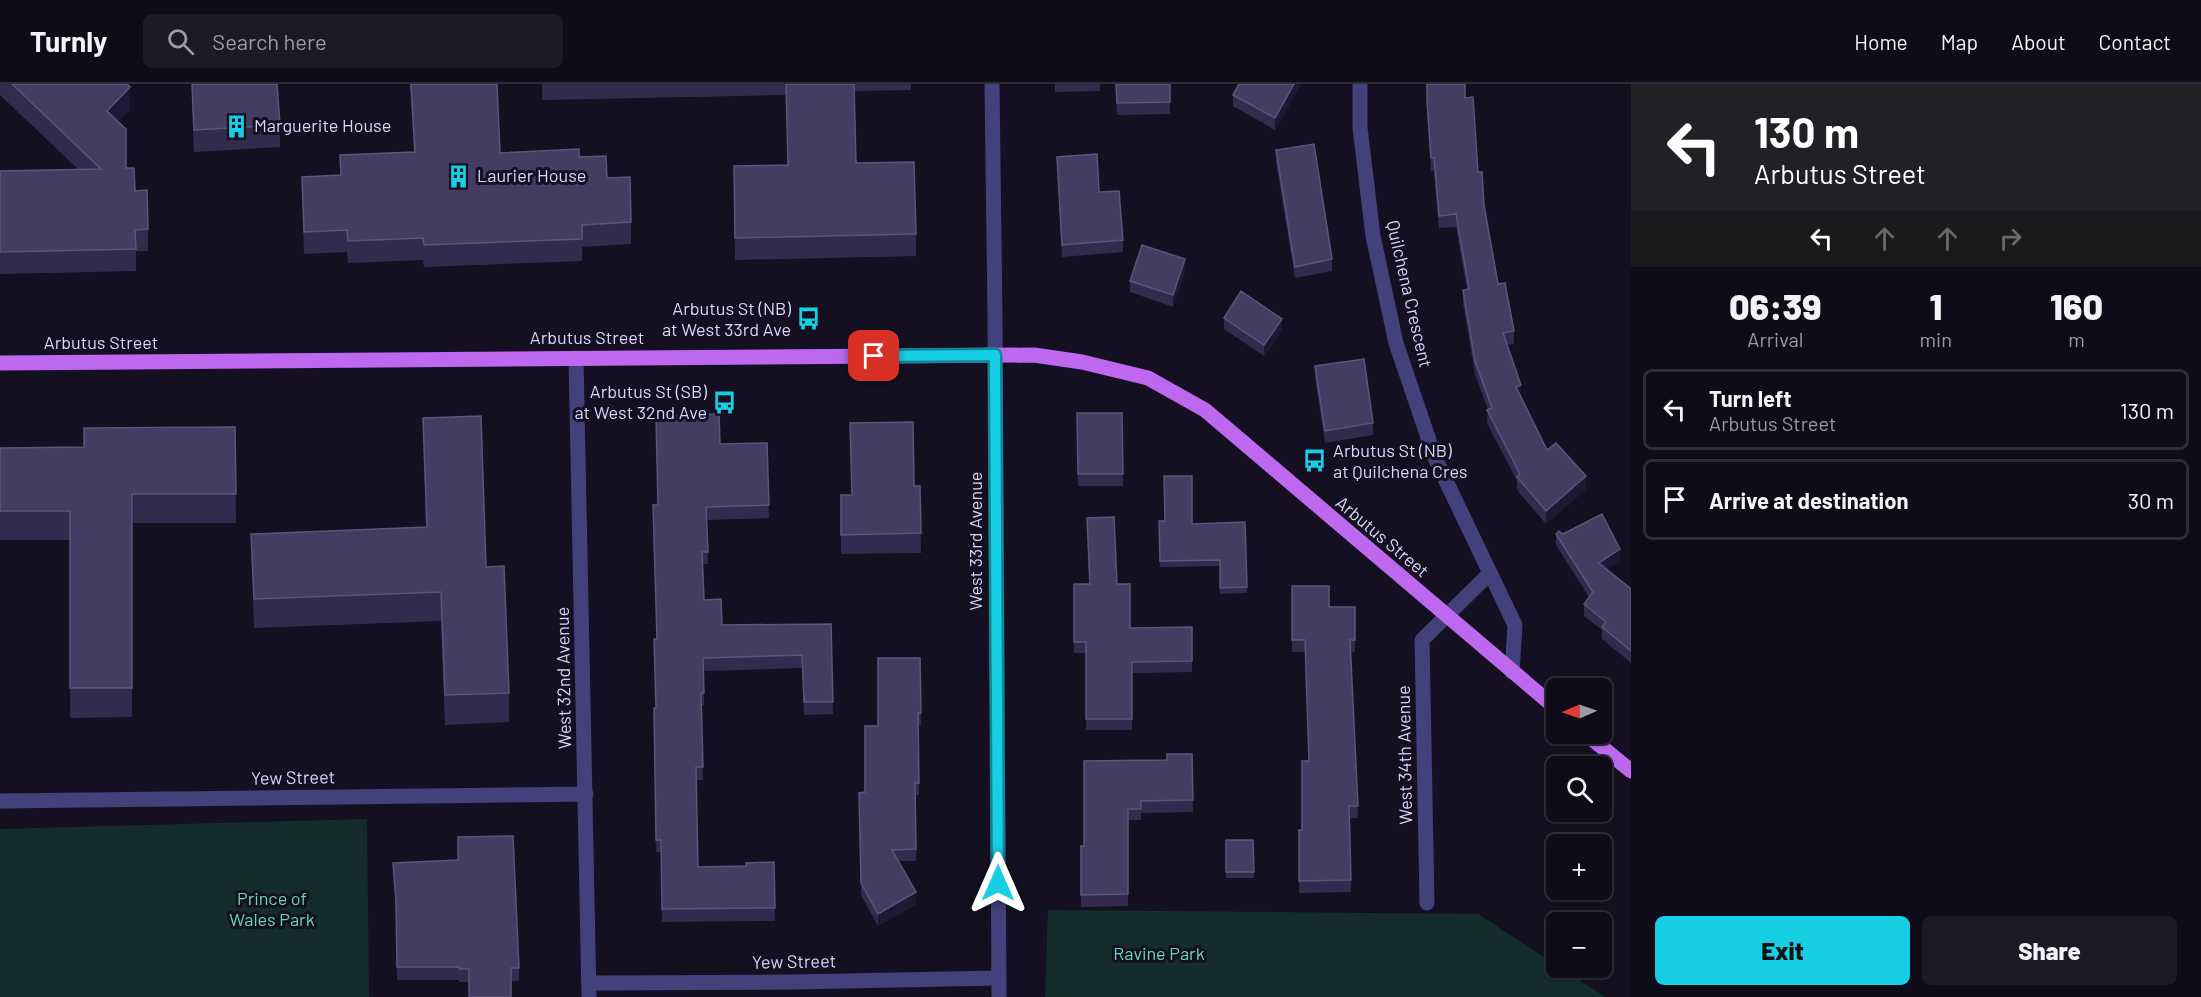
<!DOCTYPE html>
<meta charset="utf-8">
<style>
:root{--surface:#0f0c1a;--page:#1d1a27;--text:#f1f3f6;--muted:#9b9ba2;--line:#2f2c39;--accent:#17cfe5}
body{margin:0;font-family:Barlow,sans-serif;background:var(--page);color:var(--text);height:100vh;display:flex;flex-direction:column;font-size:22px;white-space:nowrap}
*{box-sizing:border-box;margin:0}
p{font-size:20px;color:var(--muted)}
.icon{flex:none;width:33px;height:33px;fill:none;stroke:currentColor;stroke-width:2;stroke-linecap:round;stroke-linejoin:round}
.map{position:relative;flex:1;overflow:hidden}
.sheet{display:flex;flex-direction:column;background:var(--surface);width:570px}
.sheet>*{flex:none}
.guide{background:#202124;color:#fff;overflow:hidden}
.needle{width:39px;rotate:268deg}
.tools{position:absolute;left:1546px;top:594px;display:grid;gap:12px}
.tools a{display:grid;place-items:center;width:66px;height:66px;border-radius:9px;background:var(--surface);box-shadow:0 2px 4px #0004,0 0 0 2px var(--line);font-size:30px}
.pin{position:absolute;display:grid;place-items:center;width:51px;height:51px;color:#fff;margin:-26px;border-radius:12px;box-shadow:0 3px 9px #0006}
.me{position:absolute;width:66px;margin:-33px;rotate:0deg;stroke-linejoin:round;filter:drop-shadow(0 0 4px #0008)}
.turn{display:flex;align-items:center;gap:21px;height:126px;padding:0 24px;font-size:27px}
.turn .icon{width:78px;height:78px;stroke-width:2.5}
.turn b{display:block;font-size:42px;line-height:51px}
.lanes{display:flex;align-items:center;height:57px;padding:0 24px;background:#0003;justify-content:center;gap:30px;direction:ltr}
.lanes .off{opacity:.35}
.eta{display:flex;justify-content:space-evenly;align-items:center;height:102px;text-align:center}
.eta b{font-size:36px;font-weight:800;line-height:42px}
.button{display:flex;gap:12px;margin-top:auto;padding:12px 24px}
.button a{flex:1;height:69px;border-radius:9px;background:var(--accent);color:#111;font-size:24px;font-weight:800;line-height:69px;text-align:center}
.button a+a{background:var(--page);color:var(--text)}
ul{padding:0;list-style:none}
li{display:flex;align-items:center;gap:18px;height:81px;margin:0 12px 9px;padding:0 12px;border:3px solid var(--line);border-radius:9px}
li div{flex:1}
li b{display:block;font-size:22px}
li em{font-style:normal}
header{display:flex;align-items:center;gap:36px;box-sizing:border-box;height:84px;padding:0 30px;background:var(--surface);border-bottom:2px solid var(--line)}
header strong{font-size:28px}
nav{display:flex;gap:33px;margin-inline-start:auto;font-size:21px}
.search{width:420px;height:54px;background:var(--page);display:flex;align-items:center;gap:15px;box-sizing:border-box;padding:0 21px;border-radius:9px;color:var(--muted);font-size:22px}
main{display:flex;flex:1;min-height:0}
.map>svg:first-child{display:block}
.green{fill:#142c2b}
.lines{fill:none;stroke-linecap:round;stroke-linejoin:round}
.minor{stroke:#43407c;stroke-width:15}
.major{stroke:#be68f0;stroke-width:15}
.wall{fill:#332b4e}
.shaded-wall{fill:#1f1835}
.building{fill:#453d61;stroke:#5c5579;stroke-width:1.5}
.route-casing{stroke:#0f8795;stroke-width:15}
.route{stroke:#17cfe5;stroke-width:10}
.labels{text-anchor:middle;stroke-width:6;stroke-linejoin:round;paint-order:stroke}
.poi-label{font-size:18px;fill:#dad6fb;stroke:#141022;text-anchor:start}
.street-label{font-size:18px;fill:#dad6fb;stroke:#141022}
.park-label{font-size:18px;fill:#69d4ba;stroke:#141022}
</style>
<header>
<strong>Turnly</strong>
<div class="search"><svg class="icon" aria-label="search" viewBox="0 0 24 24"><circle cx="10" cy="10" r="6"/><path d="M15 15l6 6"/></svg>Search here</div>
<nav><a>Home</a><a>Map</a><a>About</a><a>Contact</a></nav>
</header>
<main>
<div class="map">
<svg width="1631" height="913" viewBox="0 0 1631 913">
<rect width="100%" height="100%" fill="#141022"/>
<path class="green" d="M367 735 369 913H0V745Z
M1048 826 1478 830 1605 913H1045Z"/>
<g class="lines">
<path class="minor" d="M992 0 995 233 999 913
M1360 0V44L1373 152 1396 259 1435 374 1515 541 1512 588
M576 274 589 913
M0 717 586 710
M1427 819 1422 556 1490 489
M589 899 793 898 999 894"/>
<path class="major" d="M0 279 1034 271 1082 278 1148 294 1205 326 1557 625
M1586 650 1631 687"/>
</g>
<path class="wall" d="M0 0H127L130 25 118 37 126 84 148 145V167H136V187L0 190V87L78 85 0 11Z
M192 0 280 41V63L194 68 192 20Z
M410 0H497L500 69 579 73 607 94 631 138V160L582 163V177L424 183 423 176 348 179 347 168 304 170 302 93 340 91V71L414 68Z
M542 0H911V6L854 7 856 79 916 150V172L735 176 734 82 788 81 786 11 542 16Z
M1055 0H1100V7L1055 8Z
M1116 0H1170V30L1117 31Z
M1239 0H1301L1275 46 1233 22V11Z
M1427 0 1465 14 1498 200 1514 247V260L1507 261 1521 313 1547 366 1586 405 1546 440 1517 406V397L1487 339 1488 326 1475 290 1463 219V206H1467L1456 143 1439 144 1434 87H1431L1427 29Z
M1276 66 1332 175V187L1295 194 1276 78Z
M1057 73 1099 108 1123 156V168L1062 173Z
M1185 187 1173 223 1130 208V197Z
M1224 234 1282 247 1264 272 1224 245Z
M1315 282 1373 339V351L1325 359 1315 294Z
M1077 329H1122L1123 402H1078Z
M423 334 486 483 509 609V638L445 641 441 537 254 544 251 450 426 443Z
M235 343 236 439H132V633L70 634V456H0V364L84 363Z
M767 359 769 434 707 436 708 480H703L704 516 722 541 831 540 833 630 804 631 802 584 704 587V621H701L703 696H696L698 783 746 782 774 778 775 837 662 838 661 768H656L654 637 656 624 658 421 720 360Z
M914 402H920L921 469 841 470V411H851Z
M1087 434 1117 500 1130 544 1192 543V588L1132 589V646H1086V569H1074V558L1089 500Z
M1159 437 1192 440 1245 438 1247 509 1220 510V482L1160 483Z
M1556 450H1563L1620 477 1607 485 1631 505V579L1602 555V546L1584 532V520L1589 513 1556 461Z
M1292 502 1329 523H1355V568H1351L1358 734H1350L1351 808 1299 809V746H1302L1309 677 1305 568H1292Z
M920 574 921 641H918L919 711H916V777H899L916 820 878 842 861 811 859 709 865 708 878 642Z
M1192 670 1193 728 1141 729V736H1128V822L1081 823V762H1084L1167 676Z
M1226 756H1253L1254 794H1226Z
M393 779 519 884V897L459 898V896H397L396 830Z"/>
<path class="shaded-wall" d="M1294 0H1301L1275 46V34Z
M130 3V25L107 49V27Z
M1185 175V187L1173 223V211Z
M1282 235V247L1264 272V261Z
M1521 301V314L1516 303Z
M1586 392V405L1546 440V427Z
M1620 465V477L1599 491V479Z
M916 808V820L878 842V830Z"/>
<path class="building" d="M12 0H127L130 3 107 27 126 45V84H134L135 107 147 106 148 145 135 146 136 165 0 168V87L101 85Z
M192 0H277L280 41 194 46Z
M411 0H497L500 69 579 65V73L606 72 607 94 630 93 631 138 582 141V155L424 161 423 154 348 157 347 146 304 148 302 93 341 91 340 71 415 68Z
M786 0H854L856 79 914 78 916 150 735 154 734 82 788 81Z
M1116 0H1170V18L1117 19Z
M1239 0H1294L1275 34 1233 11Z
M1427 0H1465V14L1473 13 1478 88H1482L1484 121 1498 200 1505 199 1514 247 1503 249 1521 301 1516 303 1547 366 1556 359 1586 392 1546 427 1517 393 1520 390 1487 326 1492 324 1475 277 1463 206 1469 205 1456 130 1439 132 1434 74H1431L1427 16Z
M1314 60 1332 175 1295 183 1276 66Z
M1097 70 1099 108 1119 107 1123 156 1062 161 1057 73Z
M1142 161 1185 175 1173 211 1130 197Z
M1241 207 1282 235 1264 261 1224 234Z
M1364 275 1373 339 1325 347 1315 282Z
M1077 329H1122L1123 390H1078Z
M719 330 720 360 767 359 769 421 706 423 708 468H702L704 516 721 515 722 541 831 540 833 618H804L802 571 703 574 704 609H701L703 683H696L698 783 746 782V779L774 778 775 824 662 825 661 756H656L654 624H656L654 555H657L653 421H658L656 332Z
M481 332 486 483 504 482 509 609 445 611 441 508 254 515 251 450 427 443 423 334Z
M913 338 914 402H920L921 449 841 451V411H852L850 339Z
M235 343 236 410H132V604H70V427H0V364L84 363V344Z
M1164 392H1192V440L1245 438 1247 503 1220 504V476L1160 477 1159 437H1165Z
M1602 430 1620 465 1599 479 1631 505V567L1602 543 1606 538 1584 520 1593 508 1556 450 1559 447 1563 450Z
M1114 433 1117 500H1130V544L1192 543V577L1132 578V635H1086V558H1074V500H1090L1087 434Z
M1292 502H1329V523H1355V556H1350L1358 722H1349L1351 796 1299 797V746H1302V677H1309L1305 556H1292Z
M878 574H920L921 629H918L919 699H915L916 765 892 766 916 808 878 830 861 799 859 709 865 708V642H878Z
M1167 670H1192L1193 716 1141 717V725H1128V810L1081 811V762H1084V677L1167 676Z
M513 752 519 884H511V913H469V885H459V883H397L396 817 393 779 458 776V753Z
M1226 756H1253L1254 788H1226Z"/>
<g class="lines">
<defs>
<path id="route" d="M874 272 995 271 998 799"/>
</defs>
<use href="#route" class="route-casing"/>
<use href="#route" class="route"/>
</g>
<defs>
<symbol id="building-bare" viewBox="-9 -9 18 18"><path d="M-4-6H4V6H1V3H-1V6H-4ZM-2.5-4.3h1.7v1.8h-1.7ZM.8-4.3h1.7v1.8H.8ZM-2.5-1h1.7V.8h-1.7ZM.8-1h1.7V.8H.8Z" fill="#17cfe5" stroke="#141022" stroke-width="2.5" paint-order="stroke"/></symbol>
<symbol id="bus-bare" viewBox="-9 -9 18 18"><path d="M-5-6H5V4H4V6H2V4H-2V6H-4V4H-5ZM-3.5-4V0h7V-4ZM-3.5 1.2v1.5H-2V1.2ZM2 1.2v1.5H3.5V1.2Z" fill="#17cfe5" stroke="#141022" stroke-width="2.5" paint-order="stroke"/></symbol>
</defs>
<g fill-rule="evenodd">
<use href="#building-bare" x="220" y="26" width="33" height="33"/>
<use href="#building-bare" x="442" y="76" width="33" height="33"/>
<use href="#bus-bare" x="792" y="218" width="33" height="33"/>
<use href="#bus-bare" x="708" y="302" width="33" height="33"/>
<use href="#bus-bare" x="1298" y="360" width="33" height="33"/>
</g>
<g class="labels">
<g class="poi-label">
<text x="254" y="48">Marguerite House</text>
<text x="477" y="98">Laurier House</text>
<text x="791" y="231" text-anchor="end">Arbutus St (NB)<tspan x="791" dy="21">at West 33rd Ave</tspan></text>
<text x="707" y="314" text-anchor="end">Arbutus St (SB)<tspan x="707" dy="21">at West 32nd Ave</tspan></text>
<text x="1333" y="373">Arbutus St (NB)<tspan x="1333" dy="21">at Quilchena Cres</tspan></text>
</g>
<g class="street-label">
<text transform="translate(1409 210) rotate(77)" y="6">Quilchena Crescent</text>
<text x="587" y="260">Arbutus Street</text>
<text x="101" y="265">Arbutus Street</text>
<text transform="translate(1382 453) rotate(40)" y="6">Arbutus Street</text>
<text transform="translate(976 457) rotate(-90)" y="6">West 33rd Avenue</text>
<text transform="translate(564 594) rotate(-91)" y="6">West 32nd Avenue</text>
<text transform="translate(1405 671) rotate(-91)" y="6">West 34th Avenue</text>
<text transform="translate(293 694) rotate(-1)" y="6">Yew Street</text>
<text transform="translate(794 878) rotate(-1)" y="6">Yew Street</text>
</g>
<g class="park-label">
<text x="272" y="821">Prince of<tspan x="272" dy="21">Wales Park</tspan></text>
<text x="1159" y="876">Ravine Park</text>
</g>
</g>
</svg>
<div class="tools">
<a><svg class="needle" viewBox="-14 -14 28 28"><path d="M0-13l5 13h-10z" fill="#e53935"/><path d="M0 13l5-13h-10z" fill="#9b9ba2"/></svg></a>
<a><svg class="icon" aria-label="search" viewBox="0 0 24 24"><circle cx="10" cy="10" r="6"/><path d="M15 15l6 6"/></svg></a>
<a>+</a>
<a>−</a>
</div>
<div class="pin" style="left:874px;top:272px;background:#d93025"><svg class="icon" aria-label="arrive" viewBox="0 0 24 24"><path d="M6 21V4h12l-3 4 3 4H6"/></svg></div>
<svg class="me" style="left:998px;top:799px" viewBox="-20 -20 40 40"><path d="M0-17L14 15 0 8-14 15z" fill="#17cfe5" stroke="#fff" stroke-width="4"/></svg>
</div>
<section class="sheet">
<div class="guide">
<div class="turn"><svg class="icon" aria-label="left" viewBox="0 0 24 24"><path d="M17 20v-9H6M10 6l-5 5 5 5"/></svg><div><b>130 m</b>Arbutus Street</div></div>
<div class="lanes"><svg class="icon" aria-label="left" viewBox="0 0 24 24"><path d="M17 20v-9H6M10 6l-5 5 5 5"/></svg><svg class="icon off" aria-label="ahead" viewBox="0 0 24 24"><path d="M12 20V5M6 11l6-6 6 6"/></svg><svg class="icon off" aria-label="ahead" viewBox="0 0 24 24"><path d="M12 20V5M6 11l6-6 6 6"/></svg><svg class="icon off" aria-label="right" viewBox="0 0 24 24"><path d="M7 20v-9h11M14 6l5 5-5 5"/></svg></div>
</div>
<div class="eta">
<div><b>06:39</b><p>Arrival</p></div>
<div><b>1</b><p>min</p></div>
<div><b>160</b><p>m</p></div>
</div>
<ul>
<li><svg class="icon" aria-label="left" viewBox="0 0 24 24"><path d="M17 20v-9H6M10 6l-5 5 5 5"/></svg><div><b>Turn left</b><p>Arbutus Street</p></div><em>130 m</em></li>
<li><svg class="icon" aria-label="arrive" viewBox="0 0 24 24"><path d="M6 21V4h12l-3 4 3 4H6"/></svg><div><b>Arrive at destination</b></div><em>30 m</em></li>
</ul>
<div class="button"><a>Exit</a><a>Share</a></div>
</section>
</main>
